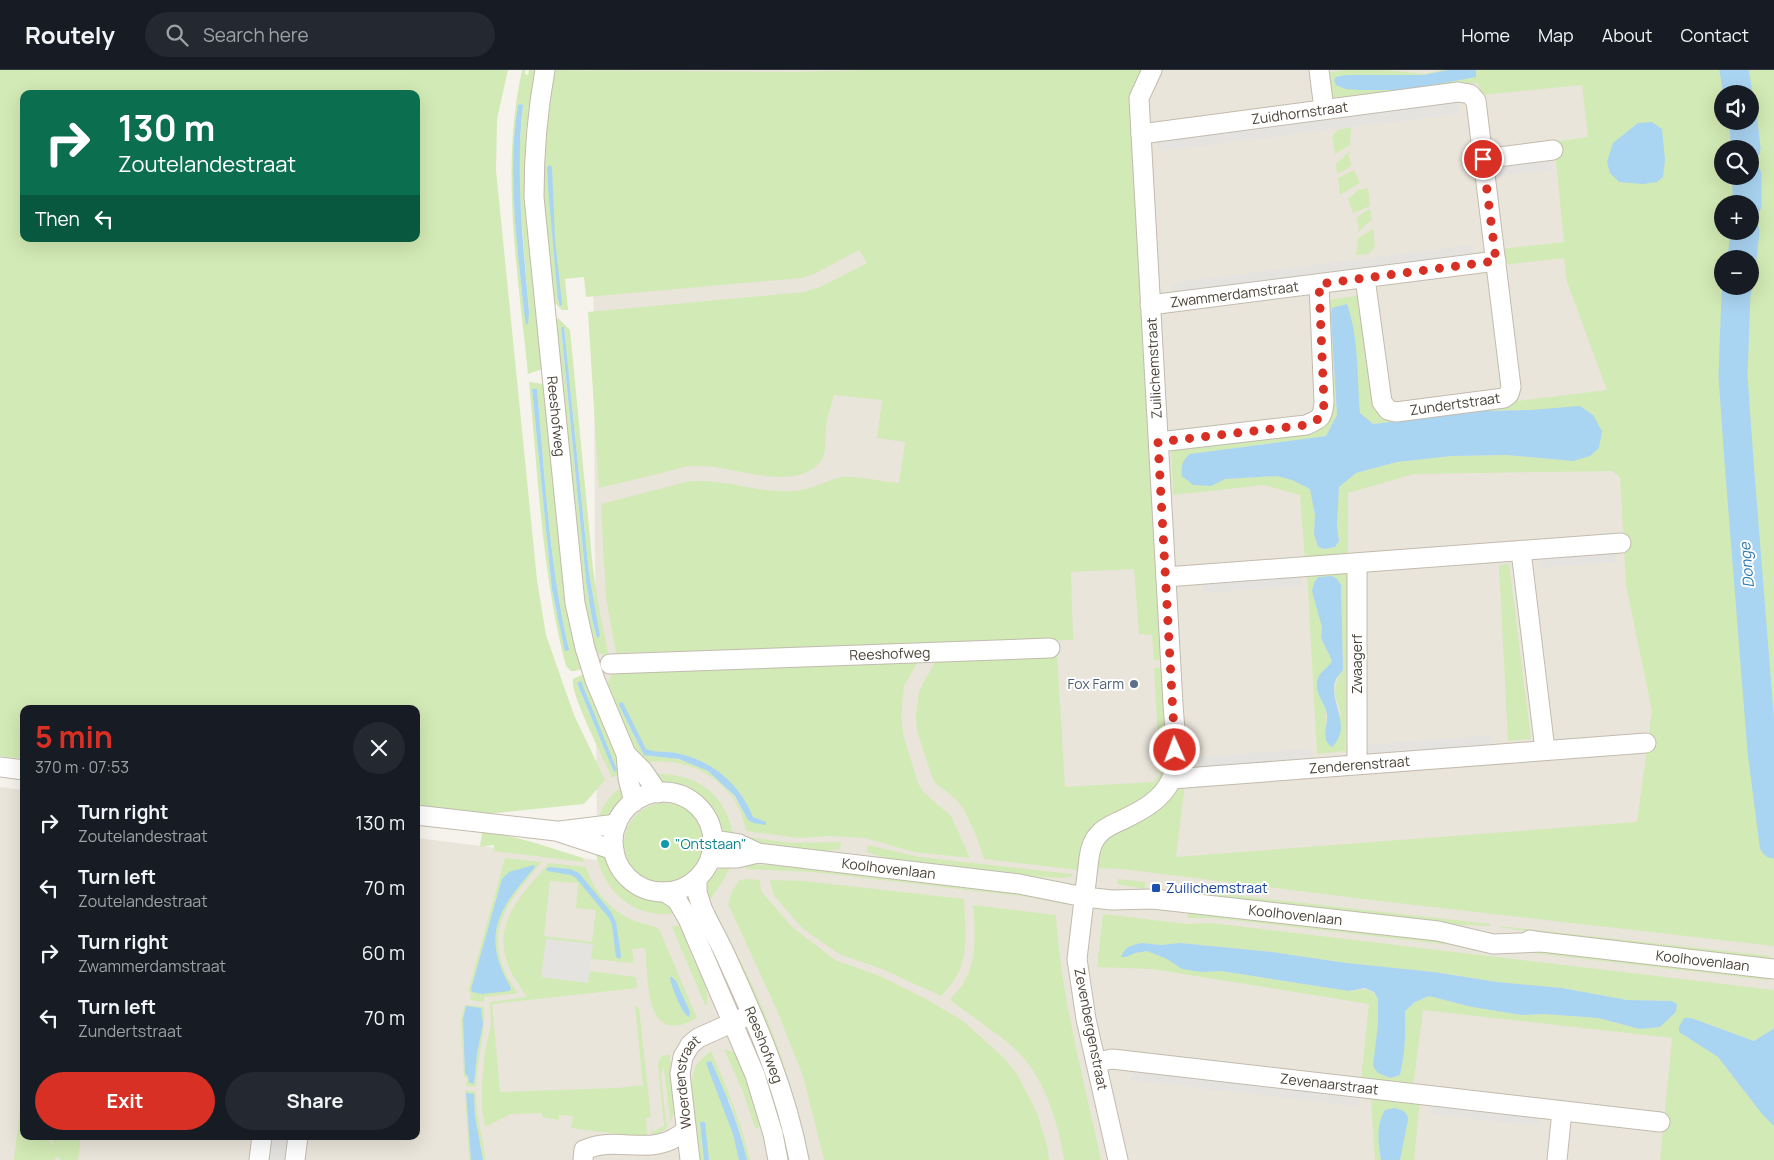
<!DOCTYPE html>
<meta charset="utf-8">
<style>
:root{--surface:#171b24;--page:#242831;--text:#f1f3f6;--muted:#9ea1a6;--line:#363941;--accent:#d93025}
body{margin:0;font-family:Manrope,sans-serif;background:var(--page);color:var(--text);height:100vh;display:flex;flex-direction:column;font-size:19px;white-space:nowrap}
*{box-sizing:border-box;margin:0}
p{font-size:16px;color:var(--muted)}
.icon{flex:none;width:28px;height:28px;fill:none;stroke:currentColor;stroke-width:2;stroke-linecap:round;stroke-linejoin:round}
.map{position:relative;flex:1;overflow:hidden}
.drawer{position:absolute;left:20px;top:635px;width:400px;height:435px;display:flex;flex-direction:column;background:var(--surface);border-radius:10px;box-shadow:0 5px 20px #0002}
.drawer>*{flex:none}
.hud{position:absolute;left:20px;top:20px;width:400px;height:152px;border-radius:10px;box-shadow:0 5px 20px #0002;background:#0b6e4f;color:#fff;overflow:hidden}
.tools{position:absolute;left:1714px;top:15px;display:grid;gap:10px}
.tools a{display:grid;place-items:center;width:45px;height:45px;border-radius:50%;background:var(--surface);box-shadow:0 5px 20px #0002;font-size:25px}
.pin{position:absolute;display:grid;place-items:center;width:42px;height:42px;color:#fff;margin:-21px;border:2px solid #fff;border-radius:50%;box-shadow:0 1px 5px #0007}
.me{position:absolute;width:55px;margin:-28px;rotate:358deg;stroke-linejoin:round;filter:drop-shadow(0 0 4px #0008)}
.turn{display:flex;align-items:center;gap:18px;height:105px;padding:0 15px;font-size:22px}
.turn .icon{width:65px;height:65px;stroke-width:2.5}
.turn b{display:block;font-size:35px;line-height:42px}
.then{display:flex;align-items:center;height:48px;padding:0 15px;background:#0003;gap:10px;font-size:19px}
.round{display:grid;place-items:center;flex:none;width:52px;height:52px;border-radius:26px;background:var(--page)}
.summary{display:flex;align-items:center;justify-content:space-between;height:85px;padding:0 15px}
h1{font-size:30px;font-weight:700;line-height:38px;color:var(--accent)}
.action{display:flex;gap:10px;margin-top:auto;padding:10px 15px}
.action a{flex:1;height:58px;border-radius:30px;background:var(--accent);color:#fff;font-size:20px;font-weight:700;line-height:58px;text-align:center}
.action a+a{background:var(--page);color:var(--text)}
ul{padding:0;list-style:none}
li{display:flex;align-items:center;gap:15px;height:65px;padding:0 15px}
li div{flex:1}
li b{display:block;font-size:19px}
li em{font-style:normal}
header{display:flex;align-items:center;gap:30px;box-sizing:border-box;height:70px;padding:0 25px;background:var(--surface);border-bottom:1px solid var(--line)}
header strong{font-size:24px}
nav{display:flex;gap:28px;margin-inline-start:auto;font-size:18px}
.search{width:350px;height:45px;background:var(--page);display:flex;align-items:center;gap:12px;box-sizing:border-box;padding:0 18px;border-radius:28px;color:var(--muted);font-size:19px}
.map>svg:first-child{display:block}
.residential{fill:#eae5da;fill-rule:evenodd}
.green{fill:#d2eab5;fill-rule:evenodd}
.parking{fill:#e5e3e0}
.water{fill:#a9d4f2}
.lines{fill:none;stroke-linecap:round;stroke-linejoin:round}
.river{stroke:#a9d4f2;stroke-width:29}
.minor-casing{stroke:#c2bbae;stroke-width:21}
.minor{stroke:#fff;stroke-width:19}
.route{stroke:#d93025;stroke-width:9;stroke-dasharray:0 16.2}
.service-dot{fill:#5c6f8a;stroke:#fff;stroke-width:2}
.culture-dot{fill:#0f9aa8;stroke:#fff;stroke-width:2}
.transit-dot{fill:#1a4fb4;stroke:#fff;stroke-width:2}
.labels{text-anchor:middle;stroke-width:4;stroke-linejoin:round;paint-order:stroke}
.street-label{font-size:14px;fill:#4b4439;stroke:#fff}
.service-label{font-size:14px;fill:#4e5e75;stroke:#fff;text-anchor:end}
.culture-label{font-size:14px;fill:#0d838f;stroke:#fff;text-anchor:start}
.transit-label{font-size:14px;fill:#164399;stroke:#fff;text-anchor:start}
.water-label{font-size:15px;font-style:italic;fill:#2e7ab2;stroke:#fff}
</style>
<header>
<strong>Routely</strong>
<div class="search"><svg class="icon" aria-label="search" viewBox="0 0 24 24"><circle cx="10" cy="10" r="6"/><path d="M15 15l6 6"/></svg>Search here</div>
<nav><a>Home</a><a>Map</a><a>About</a><a>Contact</a></nav>
</header>
<div class="map">
<svg width="1774" height="1090" viewBox="0 0 1774 1090">
<rect width="100%" height="100%" fill="#f6f3ec"/>
<path class="residential" d="M592 0H1774V1090H0V717L24 720V1066H416V768L597 790ZM1722 24H1750V51H1722ZM1722 79H1750V106H1722ZM1722 134H1750V161H1722ZM1722 189H1750V216H1722Z"/>
<path class="green" d="M0 0H508L497 49 496 100 537 510 546 565 574 645 605 710 584 734 486 744 416 736V639H24V689L0 686ZM24 24H416V169H24Z
M522 0H525V4L528 5 529 0H535L526 61 525 119 542 299 528 304C518 203 500 101 522 0ZM520 34 523 35 519 84V119L529 242 524 241C517 173 508 104 518 35Z
M554 0 795 2 863 0H1142L1164 590H1154L1152 565 1139 564 1134 499 1071 502 1073 570 616 583 606 528 601 434 686 412C722 407 757 424 793 421 811 420 825 411 841 407 851 405 887 412 899 413L905 372 877 368 882 330 834 325C831 336 827 347 826 358 824 369 828 383 820 392 794 423 735 396 700 396 687 395 674 400 662 403 641 408 620 413 599 418L588 242 804 222 820 217 867 193 859 180 814 204 801 208 586 227 584 207 565 209 568 240H562L553 231C549 186 542 141 543 96 543 64 548 32 554 0Z
M1345 0H1384L1425 4 1442 0H1774V876L1380 831 1122 799 1095 798 1105 765 1178 714H1185L1176 787 1637 752 1652 641 1626 515 1620 407 1612 401 1414 404 1348 423V488L1305 490 1300 425 1264 415 1173 425 1171 379 1318 358 1326 230 1363 225 1380 348 1607 320 1567 212 1564 188 1503 195 1501 179 1564 172 1554 72 1588 67 1582 15 1482 25 1478 13 1338 28 1333 27 1328 17 1325 3ZM1722 24H1750V51H1722ZM1722 79H1750V106H1722ZM1722 134H1750V161H1722ZM1722 189H1750V216H1722ZM1332 238 1358 324 1360 344 1373 354 1485 341 1531 340 1573 391 1506 385 1452 386 1397 392 1356 403 1339 417 1337 456 1339 471 1335 477 1325 479 1318 477 1314 464 1315 445 1310 419 1292 410 1277 406 1225 409 1185 388 1190 384 1326 366 1337 345 1331 246Z
M1351 58 1350 75 1335 84 1332 66 1339 59Z
M1350 81 1349 87 1352 95 1345 100 1337 104 1336 94Z
M1354 100 1360 113 1340 125 1338 108Z
M1368 118 1370 136 1353 143 1348 129 1358 120Z
M1370 139 1372 149 1358 162 1359 156 1356 148 1363 143Z
M1373 159 1375 177 1368 184 1356 185 1358 168Z
M558 248 570 260 593 499 597 527 608 583 607 587 595 581 584 533 556 253ZM564 257 589 503 600 566 597 568 592 549 586 511 561 258Z
M529 312 543 314 564 517 568 544 582 599 575 601H571L566 596C542 505 538 405 529 312ZM532 319H537C545 406 549 494 569 580L556 540 552 520Z
M1509 494 1531 669 1508 671 1499 495Z
M1349 500 1345 681 1317 684 1307 502ZM1341 515 1343 600C1331 617 1335 625 1341 644L1325 669C1326 654 1329 640 1320 627L1324 600 1330 596 1332 591 1321 568 1322 557Z
M1057 584 1065 717 1154 712 1160 704 1154 598 1164 597 1170 686 1162 713 1140 731 1109 745 1090 761 1082 795 1078 800 984 789 976 765 963 738 956 729 936 714 932 707 917 661 916 646 919 621 935 592 917 593 904 616 901 646 903 664 918 713 924 723 951 746 970 788 914 782 865 768 830 766 799 768 746 761C738 712 690 685 644 693 634 674 610 635 608 616 607 611 611 606 614 602ZM619 635H623L646 679C655 683 666 681 676 683 713 691 739 713 753 747L766 752 748 750C731 719 716 700 680 690 669 687 656 687 644 685Z
M584 604 597 641 623 702 612 708C605 691 569 622 573 609ZM581 612 614 702 577 613Z
M650 704C696 702 727 723 734 769 718 760 715 743 701 731 691 722 679 721 666 716 660 713 655 708 650 704Z
M623 716C627 740 620 744 598 751 602 735 610 725 623 716Z
M624 774a41 41 0 1 1 82 0a41 41 0 1 1-82 0Z
M482 762C516 765 550 778 583 788L584 792 494 781V775L480 777Z
M748 767 791 773 841 772 840 779 819 782 747 772Z
M868 775 919 787 1072 804 1073 806 1064 808 1043 807 891 790 867 782Z
M595 780 607 787 620 808 630 818 642 825 668 834 677 843C633 850 603 821 595 780Z
M505 788 542 792C515 824 485 854 504 899 507 908 513 915 518 923L484 927V932L470 930 471 923 468 922ZM535 797C505 832 483 855 503 903L471 919 509 802Z
M549 793 586 797C593 820 610 840 632 850 641 854 651 854 659 859L697 948C644 978 649 913 645 878L632 879 634 893 591 889 592 874 588 912 590 901 636 907 637 918 492 934 500 1022 618 1018 643 1015 635 935 639 938 651 1047 646 1048 647 1065 635 1066 571 1058 573 1046 559 1045V1050L542 1047V1043L511 1044 485 1057 482 1038V1013L485 982 491 954 490 932 527 927C521 917 513 908 509 897 490 853 523 823 549 793ZM550 811 578 813 576 838 596 840 592 872 544 866Z
M746 794 784 796 1042 825 1070 833 1069 835 1028 827 813 802 746 799Z
M731 796 721 814 709 831C703 812 711 798 731 796Z
M750 809 760 810 761 821 792 857 835 890 880 906 926 929 963 951 1005 989 1018 1006 1037 1043 1047 1075 1049 1090H824L803 1006 776 938 728 834 732 821 740 810Z
M1118 809 1145 812V819L1117 814Z
M770 810 804 811 964 829C965 856 970 887 954 910 950 916 945 921 941 926L882 899 839 884 802 858 773 824Z
M1191 818 1214 823 1490 854V856L1461 855 1190 824Z
M973 835 1056 845C1061 928 1084 1009 1101 1090H1064C1059 1053 1043 1004 1015 979 995 961 971 946 950 930 954 924 961 918 964 912 978 888 975 860 973 835Z
M715 840C732 875 750 908 765 944 785 991 798 1040 810 1090H805L710 843Z
M1189 841 1458 871 1488 879 1215 848H1187Z
M1103 844 1187 854 1211 853 1774 920V956L1773 959 1754 971 1691 948 1679 962 1718 987 1762 1044 1774 1056V1090H1660L1672 968 1423 940 1413 1017 1361 1010 1369 934 1152 899 1097 897ZM1142 873 1161 875 1180 873 1272 882 1346 893 1434 902 1497 912 1562 918 1627 930 1672 931 1676 942 1660 957 1640 959 1598 948 1544 944 1522 945 1472 937 1429 926 1415 932 1405 941C1406 963 1405 984 1400 1005L1390 1008 1378 1003V929C1371 917 1362 919 1349 921L1221 901 1202 902 1147 881 1135 883Z
M685 854C685 860 685 868 687 874 693 894 712 915 706 937L672 857Z
M1500 856 1771 886 1770 889 1530 862 1500 857Z
M1506 880H1531L1769 907V910H1767Z
M465 935 484 937C486 963 477 989 476 1017L466 1016 467 1008 464 1007 461 949ZM466 937 483 954 477 984 474 1014 469 1013 468 1006 465 1004 463 949Z
M724 979 736 983 754 1026 759 1058H755L743 1022Z
M711 981C727 1017 741 1052 750 1090H747L740 1062 729 1029 722 1031 733 1064 739 1090H709L704 1052H700L704 1090H700C697 1066 686 1020 695 998 698 991 705 986 711 981Z
M665 985H670L674 1044 665 1060H664L652 1068 651 1053 653 1062 664 1056 658 994 661 987ZM663 997 665 1006 670 1049 668 1054 666 1053 661 1004Z
M24 1004V1066H45L53 1075 54 1074 48 1066H81L78 1090H60V1088L56 1087 55 1090H14Z
M465 1020 476 1022 477 1041 486 1090H483L475 1046 474 1024H466L471 1090H469Z
M1372 1024 1420 1029 1414 1090H1400L1401 1084 1378 1073 1381 1090H1375L1371 1033Z"/>
<path class="parking" d="M1457 29 1459 44 1159 81 1157 66Z
M1552 89 1553 100 1492 107 1491 96Z
M1473 175 1474 186 1173 224 1172 213Z
M1616 480 1617 492 1540 498 1539 486Z
M1301 504 1302 516 1203 523 1202 511Z
M1492 665V677L1367 686 1366 675Z
M1311 679 1312 691 1199 699 1198 687Z
M546 869 593 874 588 913 541 907Z
M1132 999 1360 1024 1358 1036 1131 1010Z
M1431 1032 1541 1045 1539 1056 1430 1044Z
M265 1066H295L292 1090H262Z"/>
<path class="water" d="M1448 0H1476V7L1406 20H1361L1345 19 1336 15 1334 10 1336 7 1347 5H1424Z
M520 34 523 35C515 104 523 172 529 242L528 254H526L524 241C517 173 507 104 518 35Z
M1652 52 1662 59 1665 90 1663 107 1657 112 1643 114 1619 112 1610 103 1607 92 1613 73 1638 53Z
M550 95 552 97 555 169 562 233V235L560 236 558 229 549 129 547 97Z
M1347 234C1359 268 1357 307 1360 343L1373 354 1485 341 1531 340 1580 336 1593 345 1602 361 1599 378 1590 386 1573 391 1506 385 1452 386 1397 392 1356 403 1339 417 1337 456 1339 471 1335 477 1325 479 1318 477 1314 464 1315 445 1310 419 1292 410 1277 406 1225 409 1211 416 1193 415 1182 406C1181 397 1182 390 1190 384L1326 366 1337 345 1331 246 1332 238Z
M561 257H564L589 503 600 566 597 568 592 549 586 511Z
M532 319H537C545 406 549 494 569 580L567 581H565L552 520Z
M1332 506 1337 509 1341 515 1343 600C1341 603 1338 606 1336 609 1327 631 1354 656 1332 677 1320 669 1328 657 1327 645 1326 633 1315 625 1317 612 1318 602 1328 599 1332 591L1321 568 1322 557 1312 521 1314 513 1318 507Z
M581 611 617 700 614 702 577 613Z
M620 632 623 633 646 679C655 683 666 681 676 683 713 691 739 713 753 747L766 752V755L753 753 748 750 735 726 708 701 679 689 644 685 619 635Z
M534 795 535 797C499 839 480 864 511 918L510 921 482 924 472 922 471 919 502 809 509 802Z
M549 797 570 799 579 803 611 842 616 852 621 885 620 889 616 887 612 855 609 848 576 808 571 805 547 801 546 799Z
M1142 873 1161 875 1180 873 1272 882 1346 893 1434 902 1497 912 1562 918 1627 930 1672 931 1677 934 1676 942 1660 957 1640 959 1598 948 1544 944 1522 945 1472 937 1429 926 1415 932 1405 941C1406 963 1405 984 1400 1005L1390 1008 1378 1003 1373 996 1378 954V929L1374 922 1365 918 1349 921 1221 901 1202 902 1182 899 1167 889 1147 881 1135 883 1126 887H1121C1125 876 1132 875 1142 873Z
M670 907H672L676 911 690 942 689 947C682 944 671 916 670 907Z
M466 936 481 938 483 954 477 984 474 1014 469 1013 468 1006 465 1004 463 949Z
M1684 948H1691L1754 971 1773 959 1774 956V1056L1762 1044 1718 987 1679 962V957Z
M711 991C726 1024 739 1055 747 1090H739L733 1064 706 993Z
M466 1023 474 1024 475 1046 483 1090H471Z
M1394 1038C1403 1040 1407 1041 1408 1050L1400 1090H1381C1378 1073 1376 1055 1385 1040Z
M700 1052H705L709 1090H704Z"/>
<g class="lines">
<path class="river" d="M1734 0 1738 24
M1743 51 1746 79
M1747 134V106
M1742 189 1745 161
M1738 216 1736 224 1733 306 1739 391 1762 681 1774 774"/>
<defs>
<g id="minor">
<path id="s1" d="M545 0C537 43 534 84 534 127L575 533 585 578 595 610 626 684 628 708 634 732"/>
<path d="M1319 0 1324 39"/>
<path id="s2" d="M1141 64 1458 22 1470 24 1476 31 1511 317 1509 324 1504 328 1396 342 1388 340 1382 332 1365 208"/>
<path d="M1483 89 1553 80"/>
<path id="s3" d="M1150 235 1496 191"/>
<path d="M1159 372 1306 355C1320 349 1323 348 1324 332L1319 214"/>
<path d="M1521 481 1545 680"/>
<path d="M1166 507 1621 473"/>
<path id="s4" d="M610 594 1050 578"/>
<path d="M626 684 643 701 658 723"/>
<path d="M1357 694V494"/>
<path d="M0 697 24 700"/>
<path id="s5" d="M1172 709 1646 673"/>
<circle cx="663" cy="772" r="50"/>
<path d="M416 745 556 761 614 780"/>
<path d="M560 761 617 754"/>
<path id="s6" d="M713 770 739 774 758 783 1019 814 1084 827 1112 830 1153 829 1438 861 1493 874 1542 872"/>
<path d="M711 788H737L758 783"/>
<path id="s7" d="M697 809V822L702 838C710 856 721 874 729 893 758 956 786 1021 799 1090"/>
<path d="M665 822 677 830 688 849 755 1005 773 1064 778 1090"/>
<path id="s8" d="M1530 870 1542 872 1774 899"/>
<path id="s9" d="M1097 992 1112 989 1660 1052"/>
<path d="M259 1090 262 1066"/>
<path d="M295 1090 298 1066"/>
<path d="M583 1090 584 1080C621 1064 652 1090 686 1060"/>
<path id="s10" d="M690 1090 680 1004 683 987 690 975 698 968 745 947"/>
<path d="M1118 1090 1086 949 1077 889 1089 788C1090 780 1093 770 1099 764 1105 757 1114 754 1122 750 1141 741 1162 730 1171 710 1180 691 1174 654 1173 634L1139 28 1152 0"/>
<path d="M1557 1090 1562 1041"/>
</g>
</defs>
<use href="#minor" class="minor-casing"/>
<use href="#minor" class="minor"/>
</g>
<g class="lines">
<path class="route" d="M1175 680 1158 372 1306 355C1320 349 1323 348 1324 332L1319 214 1496 191 1483 89"/>
</g>
<circle class="service-dot" cx="1134" cy="614" r="5"/>
<circle class="culture-dot" cx="665" cy="774" r="5"/>
<rect class="transit-dot" x="1151" y="813" width="10" height="10" rx="2.5"/>
<g class="labels">
<g class="street-label">
<text dy="5" stroke="none"><textPath href="#s2" startOffset="160">Zuidhornstraat</textPath></text>
<text dy="5" stroke="none"><textPath href="#s3" startOffset="85">Zwammerdamstraat</textPath></text>
<text transform="translate(1154 298) rotate(-93)" y="5">Zuilichemstraat</text>
<text transform="translate(1455 334) rotate(-8)" y="5">Zundertstraat</text>
<text dy="5" stroke="none"><textPath href="#s1" startOffset="348">Reeshofweg</textPath></text>
<text dy="5" stroke="none"><textPath href="#s4" startOffset="280">Reeshofweg</textPath></text>
<text transform="translate(1357 594) rotate(-90)" y="5">Zwaagerf</text>
<text dy="5" stroke="none"><textPath href="#s5" startOffset="188">Zenderenstraat</textPath></text>
<text dy="5" stroke="none"><textPath href="#s6" startOffset="179">Koolhovenlaan</textPath></text>
<text dy="5" stroke="none"><textPath href="#s6" startOffset="589">Koolhovenlaan</textPath></text>
<text dy="5" stroke="none"><textPath href="#s8" startOffset="174">Koolhovenlaan</textPath></text>
<text transform="translate(1091 959) rotate(79)" y="5">Zevenbergenstraat</text>
<text dy="5" stroke="none"><textPath href="#s7" startOffset="180">Reeshofweg</textPath></text>
<text dy="5" stroke="none"><textPath href="#s10" startOffset="80">Woerdenstraat</textPath></text>
<text dy="5" stroke="none"><textPath href="#s9" startOffset="234">Zevenaarstraat</textPath></text>
</g>
<g class="service-label">
<text x="1124" y="619">Fox Farm</text>
</g>
<g class="culture-label">
<text x="675" y="779">"Ontstaan"</text>
</g>
<g class="transit-label">
<text x="1166" y="823">Zuilichemstraat</text>
</g>
<g class="water-label">
<text transform="translate(1747 495) rotate(-95)" y="5">Donge</text>
</g>
</g>
</svg>
<div class="tools">
<a><svg class="icon" aria-label="sound" viewBox="0 0 24 24"><path d="M4 9h4l5-4v14l-5-4H4zM17 9q2 3 0 6"/></svg></a>
<a><svg class="icon" aria-label="search" viewBox="0 0 24 24"><circle cx="10" cy="10" r="6"/><path d="M15 15l6 6"/></svg></a>
<a>+</a>
<a>−</a>
</div>
<div class="pin" style="left:1483px;top:89px;background:#d93025"><svg class="icon" aria-label="arrive" viewBox="0 0 24 24"><path d="M6 21V4h12l-3 4 3 4H6"/></svg></div>
<svg class="me" style="left:1175px;top:680px" viewBox="-20 -20 40 40"><circle r="17" fill="#d93025" stroke="#fff" stroke-width="3"/><path d="M0-11L8 9 0 5-8 9z" fill="#fff"/></svg>
<div class="hud">
<div class="turn"><svg class="icon" aria-label="right" viewBox="0 0 24 24"><path d="M7 20v-9h11M14 6l5 5-5 5"/></svg><div><b>130 m</b>Zoutelandestraat</div></div>
<div class="then">Then<svg class="icon" aria-label="left" viewBox="0 0 24 24"><path d="M17 20v-9H6M10 6l-5 5 5 5"/></svg></div>
</div>
<section class="drawer">
<div class="summary"><div><h1>5 min</h1><p>370 m · 07:53</p></div><a class="round"><svg class="icon" aria-label="close" viewBox="0 0 24 24"><path d="M6 6l12 12M18 6L6 18"/></svg></a></div>
<ul>
<li><svg class="icon" aria-label="right" viewBox="0 0 24 24"><path d="M7 20v-9h11M14 6l5 5-5 5"/></svg><div><b>Turn right</b><p>Zoutelandestraat</p></div><em>130 m</em></li>
<li><svg class="icon" aria-label="left" viewBox="0 0 24 24"><path d="M17 20v-9H6M10 6l-5 5 5 5"/></svg><div><b>Turn left</b><p>Zoutelandestraat</p></div><em>70 m</em></li>
<li><svg class="icon" aria-label="right" viewBox="0 0 24 24"><path d="M7 20v-9h11M14 6l5 5-5 5"/></svg><div><b>Turn right</b><p>Zwammerdamstraat</p></div><em>60 m</em></li>
<li><svg class="icon" aria-label="left" viewBox="0 0 24 24"><path d="M17 20v-9H6M10 6l-5 5 5 5"/></svg><div><b>Turn left</b><p>Zundertstraat</p></div><em>70 m</em></li>
</ul>
<div class="action"><a>Exit</a><a>Share</a></div>
</section>
</div>
